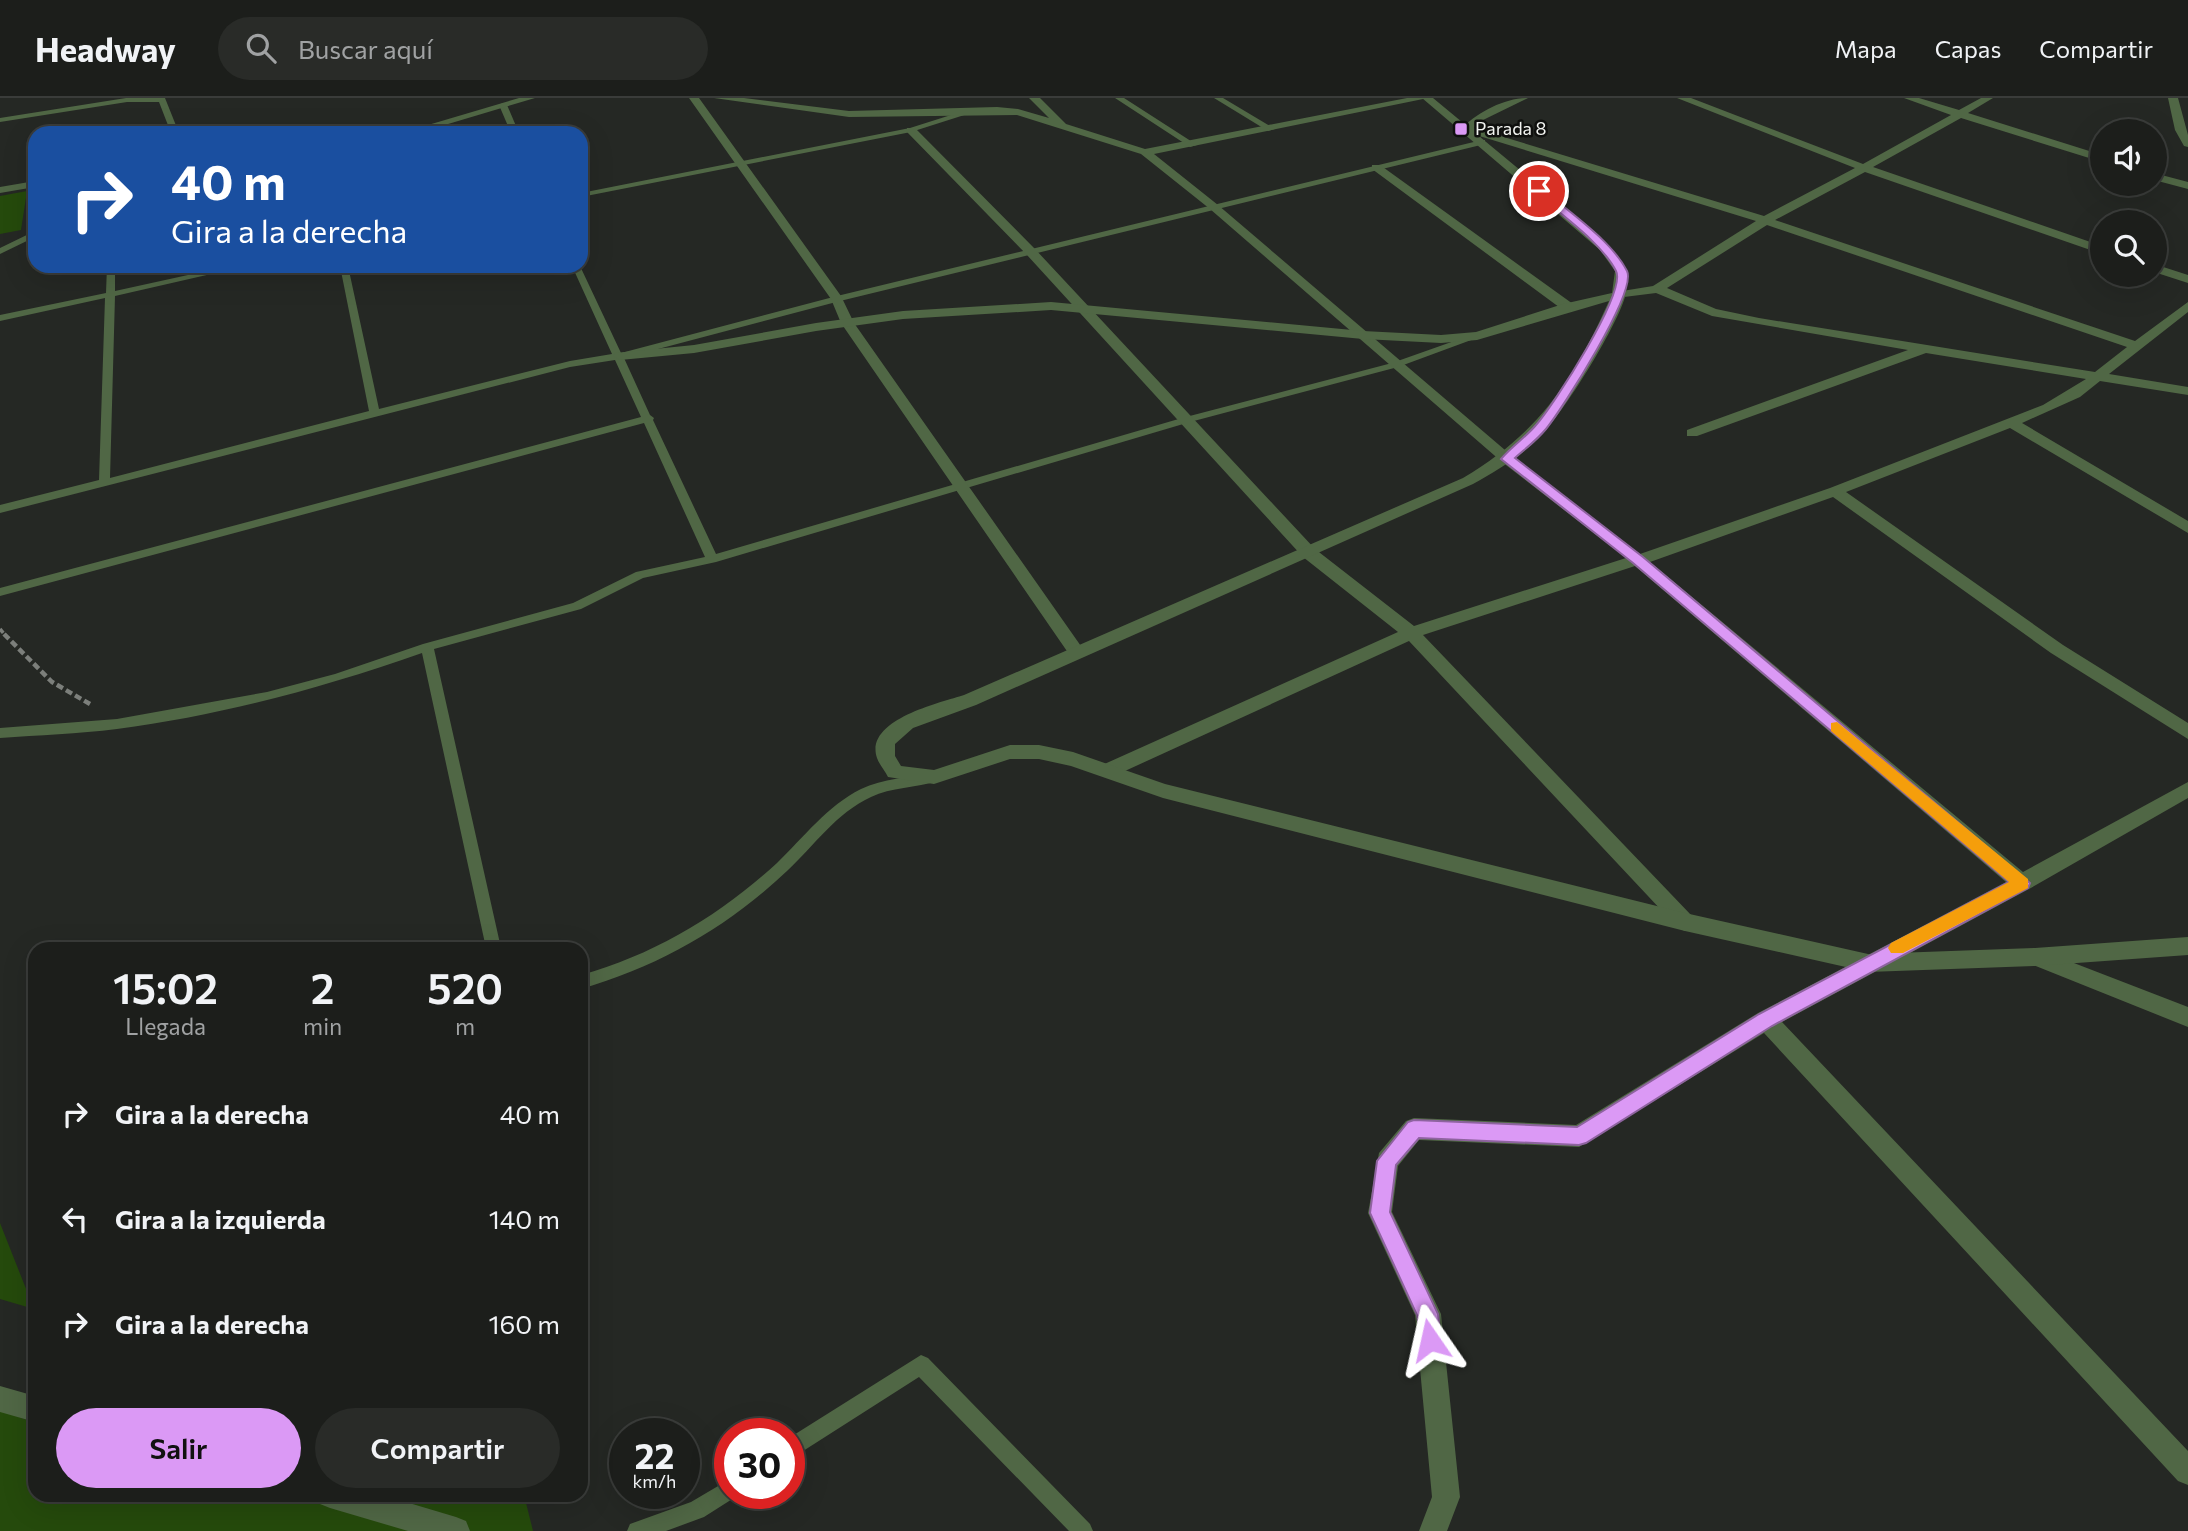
<!DOCTYPE html>
<html lang="es">
<meta charset="utf-8">
<style>
:root{--surface:#1c1e1b;--page:#292b28;--text:#f1f3f6;--muted:#a0a2a3;--line:#3a3c3a;--accent:#db99f5}
body{margin:0;font-family:Commissioner,sans-serif;background:var(--page);color:var(--text);height:100vh;display:flex;flex-direction:column;font-size:26px;white-space:nowrap}
*{box-sizing:border-box;margin:0}
p{font-size:23px;color:var(--muted)}
.icon{flex:none;width:38px;height:38px;fill:none;stroke:currentColor;stroke-width:2;stroke-linecap:round;stroke-linejoin:round}
.map{position:relative;flex:1;overflow:hidden}
.drawer{position:absolute;left:28px;top:844px;width:560px;height:560px;display:flex;flex-direction:column;background:var(--surface);border-radius:21px;box-shadow:0 7px 28px #0002,0 0 0 2px var(--line)}
.drawer>*{flex:none}
.top-card{position:absolute;left:28px;top:28px;width:560px;height:147px;border-radius:21px;box-shadow:0 7px 28px #0002,0 0 0 2px var(--line);background:#1a4fa0;color:#fff;overflow:hidden}
.controls{position:absolute;left:2090px;top:21px;display:grid;gap:14px}
.controls a{display:grid;place-items:center;width:77px;height:77px;border-radius:50%;background:var(--surface);box-shadow:0 7px 28px #0002,0 0 0 2px var(--line);font-size:35px}
.speed{position:absolute;left:609px;top:1320px;display:flex;gap:14px;font-size:35px;font-weight:700;text-align:center}
.speed>*{display:grid;place-content:center;width:91px;height:91px;border-radius:50%;background:var(--surface);box-shadow:0 7px 28px #0002,0 0 0 2px var(--line);line-height:1}
.speed small{font-size:18px;font-weight:400}
.speed .limit{border:10px solid #d22;background:#fff;color:#111}
.pin{position:absolute;display:grid;place-items:center;width:60px;height:60px;color:#fff;margin:-30px;border:4px solid #fff;border-radius:50%;box-shadow:0 2px 7px #0007}
.me{position:absolute;width:77px;margin:-38px;rotate:349deg;stroke-linejoin:round;filter:drop-shadow(0 0 5px #0008)}
.turn{display:flex;align-items:center;gap:24px;height:147px;padding:0 28px;font-size:32px}
.turn .icon{width:91px;height:91px;stroke-width:2.5}
.turn b{display:block;font-size:49px;line-height:60px}
.eta{display:flex;justify-content:space-evenly;align-items:center;height:119px;text-align:center}
.eta b{font-size:42px;font-weight:600;line-height:49px}
.action{display:flex;gap:14px;margin-top:auto;padding:14px 28px}
.action a{flex:1;height:80px;border-radius:42px;background:var(--accent);color:#111;font-size:28px;font-weight:600;line-height:80px;text-align:center}
.action a+a{background:var(--page);color:var(--text)}
ul{padding:0;list-style:none}
li{display:flex;align-items:center;gap:21px;height:105px;padding:0 28px}
li div{flex:1}
li b{display:block;font-size:26px}
li em{font-style:normal}
header{display:flex;align-items:center;gap:42px;box-sizing:border-box;height:98px;padding:0 35px;background:var(--surface);border-bottom:2px solid var(--line)}
header strong{font-size:33px}
nav{display:flex;gap:38px;margin-inline-start:auto;font-size:24px}
.search{width:490px;height:63px;background:var(--page);display:flex;align-items:center;gap:18px;box-sizing:border-box;padding:0 24px;border-radius:38px;color:var(--muted);font-size:26px}
.map>svg:first-child{display:block}
.green{fill:#254a0c}
.lines{fill:none;stroke-linecap:round;stroke-linejoin:round}
.path-far1{stroke:#7c7f7b;stroke-width:3.5;stroke-dasharray:5 2.5;stroke-linecap:butt}
.path{stroke:#7c7f7b;stroke-width:4.5;stroke-dasharray:7 3.5;stroke-linecap:butt}
.service{fill:#506745;fill-rule:evenodd}
.minor{fill:#506745;fill-rule:evenodd}
.tertiary{fill:#506745;fill-rule:evenodd}
.route{fill:#db99f5;stroke:#8e639f;stroke-width:2}
.slow{fill:#f59e0b}
.poi-dot{fill:#db99f5;stroke:#0f100e;stroke-width:2.5}
.labels{text-anchor:middle;stroke-width:5;stroke-linejoin:round;paint-order:stroke}
.far-poi-label{font-size:18px;fill:#f3f5f2;stroke:#0f100e;text-anchor:start}
</style>
<header>
<strong>Headway</strong>
<div class="search"><svg class="icon" aria-label="search" viewBox="0 0 24 24"><circle cx="10" cy="10" r="6"/><path d="M15 15l6 6"/></svg>Buscar aquí</div>
<nav><a>Mapa</a><a>Capas</a><a>Compartir</a></nav>
</header>
<div class="map">
<svg width="2188" height="1433" viewBox="0 0 2188 1433">
<rect width="100%" height="100%" fill="#252824"/>
<path class="green" d="M27 93 21 132 0 136V98Z
M0 1125 34 1211 0 1201Z
M0 1312 35 1325V1396L524 1397 533 1433H0Z"/>
<g class="lines">
<path class="path-far1" d="M0 531 6 538"/>
<path class="path" d="M4 536 52 584 90 606"/>
<path class="service" d="M126 0H165L179 35H171L159 4H127L0 24V20Z
M1115 0H1124L1197 47 1190 49Z
M1214 0H1223L1275 31 1268 33Z
M503 5 507 7 519 35H511L499 7Z
M973 10 980 12 911 34 581 99V95L910 30Z
M1482 42H1485V46L840 203 624 260 650 317 654 320 653 322 716 456 1182 320 1392 265 1474 236 1482 238 1398 269 1190 324 716 464 643 480 581 511 434 551 501 850H486L422 555C322 590 223 617 117 631 78 636 39 637 0 640V630L117 621 267 594 335 576 423 546 573 505 636 474 705 459 644 325 0 498V490L641 319 615 262 570 269 0 415V407L99 382 105 200 0 223V217L106 195 107 168H115V193L229 168H246L115 198 110 380 369 313 340 168H348L379 311 570 263 612 256 572 168H580L621 255 837 198Z
M35 133V139L0 156V150Z
M933 674 938 675 940 679 938 683C916 690 891 689 871 699 836 715 814 748 787 773 728 829 660 868 581 891V877C656 856 720 817 777 765 804 739 827 708 861 691 883 681 909 679 933 674Z
M921 1257 928 1260 1090 1426 1093 1433H1069L919 1279 789 1362V1340Z
M730 1381V1395H739L737 1398 704 1419 666 1433H627L630 1426 691 1404Z"/>
<path class="minor" d="M519 0H535L418 35H401Z
M689 0H699L841 198 854 225 1083 551 1086 555 1083 559H1071L841 225 831 201Z
M714 0H744L849 13 997 9 1018 11 1049 20 1029 0H1040L1066 26 1145 51 1407 0H1428L1154 56 1218 107 1512 358 1640 456 1830 390 2043 307 2086 281 1926 255 1697 338H1687V332L1908 252 1712 218 1656 195 1616 200V194L1653 188 1756 123 1463 33V29C1480 13 1505 0 1528 0L1483 22 1474 30 1764 118 1855 70 1677 0H1691L1863 66 1951 17 1904 0H1919L1959 12 1981 0H1993L1968 15 2102 57V64L1961 20 1873 69 2102 148V156L1865 74 1775 122 2135 243 2188 204V214L2109 276 2188 289V297L2100 283 2080 299 2022 325 2188 423V435L2010 330 1846 394 2063 547 2188 625V641L2051 555 1833 399 1650 464 2023 774 2188 684V700L2029 791 1782 924 2188 1353V1387L2178 1383 1764 935 1579 1049 1419 1042 1398 1068 1392 1114 1441 1216 1460 1399 1447 1433H1419L1432 1399 1415 1217 1368 1115 1379 1055 1406 1023 1414 1020 1576 1027 1758 915 2006 784 1635 468 1423 537 1692 818 1695 824 1692 830 1685 833 1678 830 1409 543 1114 678H1100L1098 673 1100 668 1398 534 1303 459 1027 157 907 34V30H915L1035 151 1315 451 1414 528 1626 460 1502 364 1210 111 1141 56 1017 17 849 19ZM1767 127 2127 249 2095 274 1759 220 1716 211 1667 190Z
M2168 0H2178L2188 37V49L2184 48 2175 32Z
M1372 67H1380L1573 206V212H1563L1372 71Z
M2154 75 2188 84V91L2154 82Z
M35 83V89L0 95V89Z
M2154 166 2188 177V185L2154 174Z
M2035 850 2188 909V929L2028 865 2024 859 2028 853Z
M0 1288 35 1298V1324L0 1314Z
M316 1396H379L456 1419 466 1423 470 1433H408L330 1410 320 1406Z"/>
<path class="tertiary" d="M1422 0H1433L1601 139 1627 173C1627 181 1627 193 1625 199 1615 232 1564 314 1539 340 1520 359 1496 373 1473 386L976 607 913 630 895 646V658L901 668 934 672 1010 647H1039L1073 654 1165 686 1685 815 1868 856 2035 850 2188 839V857L2035 868 1868 874 1685 833 1163 700 1071 668 1039 661H1010L934 686 888 679C885 673 879 666 877 660 864 622 939 605 964 597L1463 380C1539 335 1573 283 1609 203L1477 242 1441 245 1363 241 1051 212 903 221 816 233 694 255 620 262 613 258 615 255 694 247 816 225 903 213 1051 204 1363 233 1441 237 1476 234 1563 206 1612 195 1615 173 1600 152Z"/>
</g>
<path class="route" d="M1536 91H1542C1568 113 1612 143 1627 173 1637 194 1563 310 1546 331 1537 342 1525 351 1515 360L1643 459 2030 785 2028 790 1772 928 1586 1045 1579 1047 1419 1040 1396 1067 1390 1114 1438 1216 1441 1242 1438 1250 1430 1253 1423 1250 1417 1217 1370 1115 1377 1063 1408 1024 1414 1022 1577 1029 1759 916 2009 784 1633 465 1501 361C1512 348 1526 339 1536 327 1553 308 1627 194 1616 173 1602 145 1560 116 1536 95Z"/>
<path class="slow" d="M1837 624 2028 781V790L1903 855H1891L1888 850 1891 845 2009 784 1831 633V625Z"/>
<rect class="poi-dot" x="1454" y="24" width="14" height="14" rx="3.5"/>
<g class="labels">
<g class="far-poi-label">
<text x="1475" y="37">Parada 8</text>
</g>
</g>
</svg>
<div class="controls">
<a><svg class="icon" aria-label="sound" viewBox="0 0 24 24"><path d="M4 9h4l5-4v14l-5-4H4zM17 9q2 3 0 6"/></svg></a>
<a><svg class="icon" aria-label="search" viewBox="0 0 24 24"><circle cx="10" cy="10" r="6"/><path d="M15 15l6 6"/></svg></a>
</div>
<div class="speed"><div>22<small>km/h</small></div><div class="limit">30</div></div>
<div class="pin" style="left:1539px;top:93px;background:#d93025"><svg class="icon" aria-label="arrive" viewBox="0 0 24 24"><path d="M6 21V4h12l-3 4 3 4H6"/></svg></div>
<svg class="me" style="left:1430px;top:1242px" viewBox="-20 -20 40 40"><path d="M0-17L14 15 0 8-14 15z" fill="#db99f5" stroke="#fff" stroke-width="4"/></svg>
<div class="top-card">
<div class="turn"><svg class="icon" aria-label="right" viewBox="0 0 24 24"><path d="M7 20v-9h11M14 6l5 5-5 5"/></svg><div><b>40 m</b>Gira a la derecha</div></div>
</div>
<section class="drawer">
<div class="eta">
<div><b>15:02</b><p>Llegada</p></div>
<div><b>2</b><p>min</p></div>
<div><b>520</b><p>m</p></div>
</div>
<ul>
<li><svg class="icon" aria-label="right" viewBox="0 0 24 24"><path d="M7 20v-9h11M14 6l5 5-5 5"/></svg><div><b>Gira a la derecha</b></div><em>40 m</em></li>
<li><svg class="icon" aria-label="left" viewBox="0 0 24 24"><path d="M17 20v-9H6M10 6l-5 5 5 5"/></svg><div><b>Gira a la izquierda</b></div><em>140 m</em></li>
<li><svg class="icon" aria-label="right" viewBox="0 0 24 24"><path d="M7 20v-9h11M14 6l5 5-5 5"/></svg><div><b>Gira a la derecha</b></div><em>160 m</em></li>
</ul>
<div class="action"><a>Salir</a><a>Compartir</a></div>
</section>
</div>
